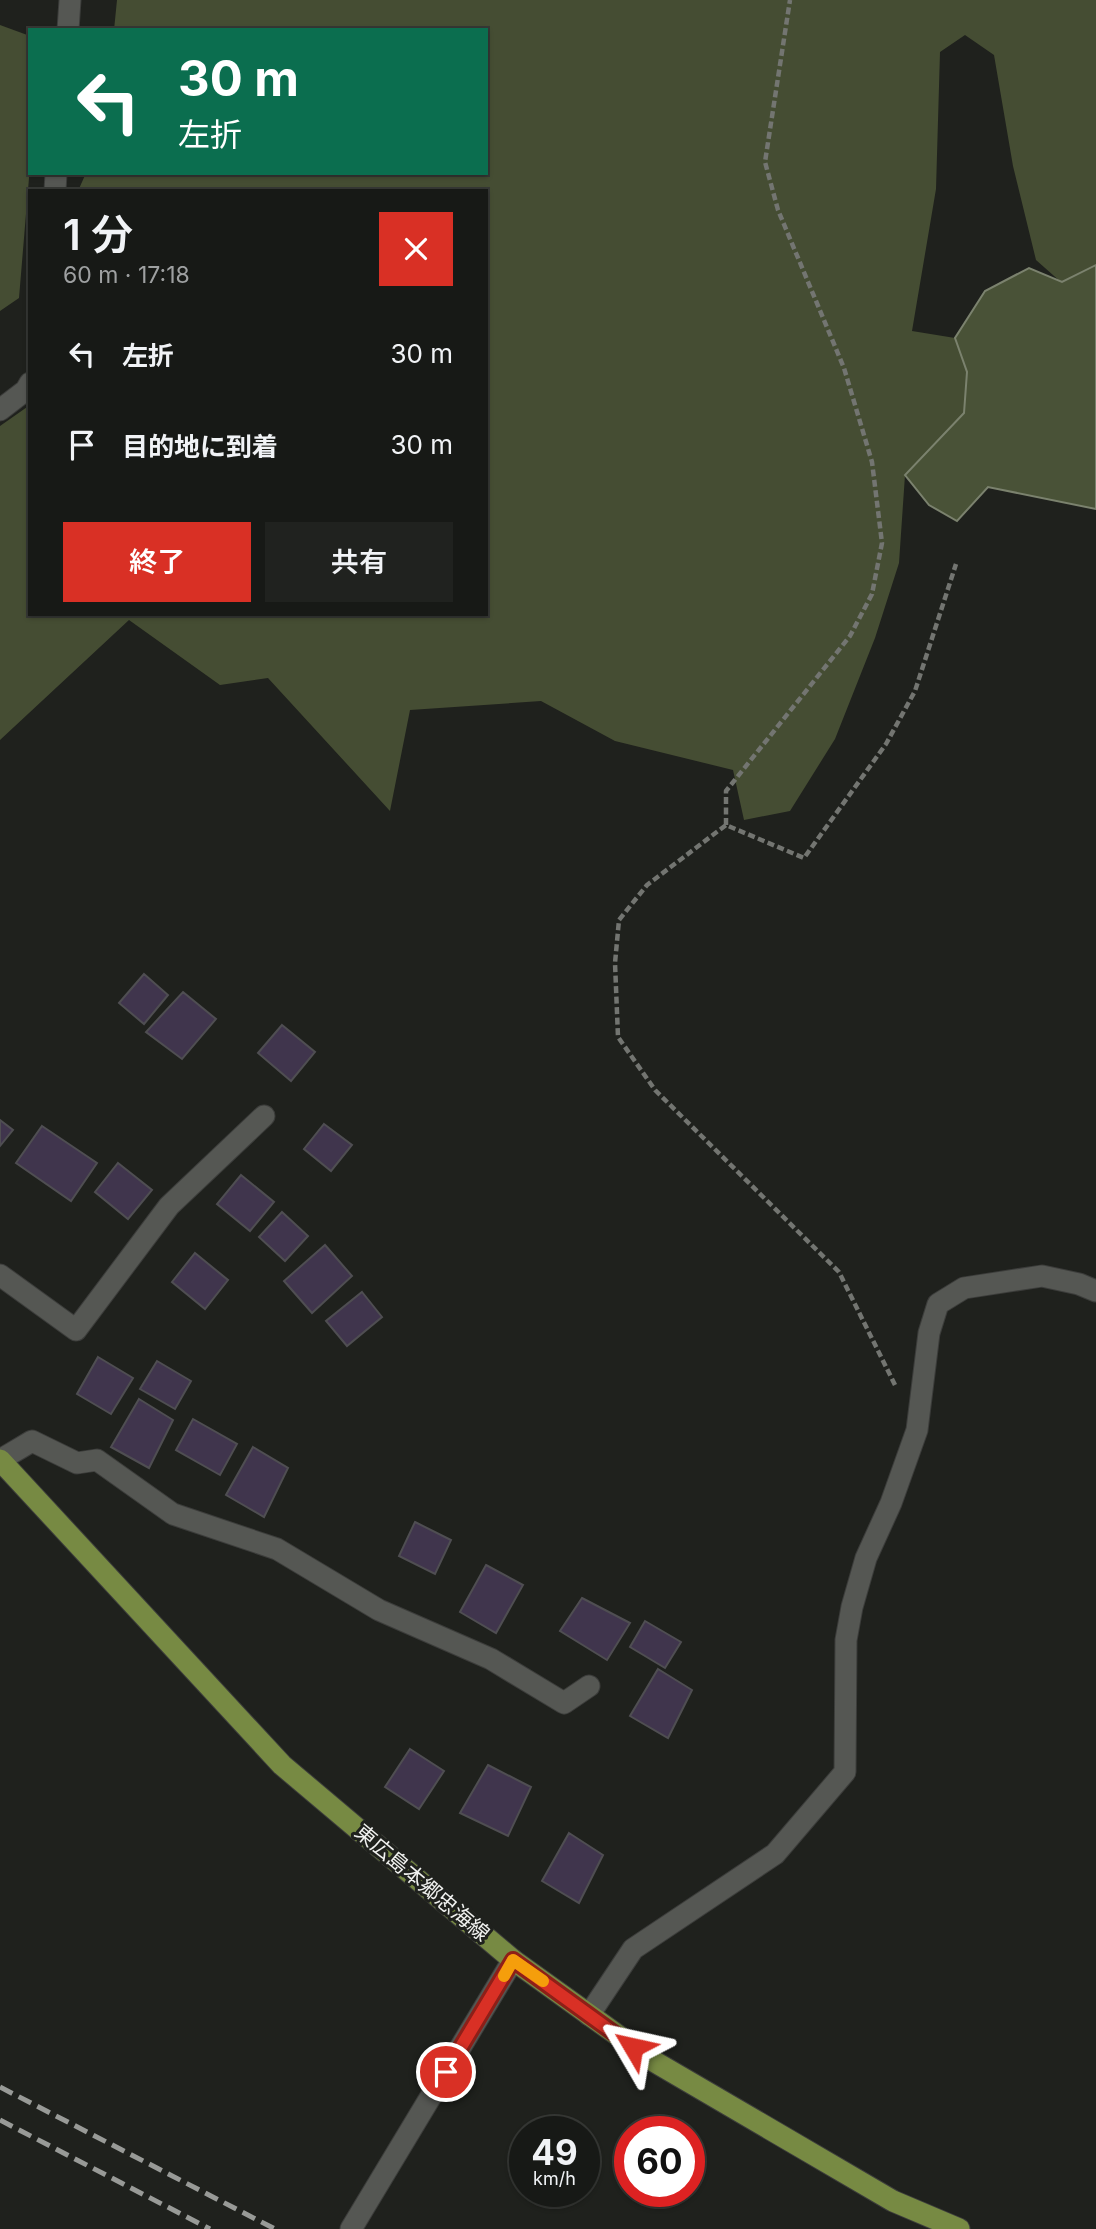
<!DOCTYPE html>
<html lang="ja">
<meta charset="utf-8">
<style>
:root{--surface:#171916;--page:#20221f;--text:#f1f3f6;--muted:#9ea0a1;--line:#363835;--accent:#d93025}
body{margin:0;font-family:Inter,"Noto Sans JP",sans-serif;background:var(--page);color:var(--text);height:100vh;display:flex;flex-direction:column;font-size:26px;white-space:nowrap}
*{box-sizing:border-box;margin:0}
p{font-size:23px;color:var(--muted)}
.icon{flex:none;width:38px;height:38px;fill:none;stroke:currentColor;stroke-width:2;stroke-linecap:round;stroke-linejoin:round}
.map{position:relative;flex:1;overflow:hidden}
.panel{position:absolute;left:28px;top:189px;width:460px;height:427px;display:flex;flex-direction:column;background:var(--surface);border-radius:0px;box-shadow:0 2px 5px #0004,0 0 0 2px var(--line)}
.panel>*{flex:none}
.top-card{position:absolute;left:28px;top:28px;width:460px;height:147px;border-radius:0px;box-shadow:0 2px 5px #0004,0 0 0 2px var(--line);background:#0b6e4f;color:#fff;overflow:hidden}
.speed{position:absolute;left:509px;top:2116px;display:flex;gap:14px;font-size:35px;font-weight:700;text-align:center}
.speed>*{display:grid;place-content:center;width:91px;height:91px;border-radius:50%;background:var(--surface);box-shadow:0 2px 5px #0004,0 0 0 2px var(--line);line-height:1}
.speed small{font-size:18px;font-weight:400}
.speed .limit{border:10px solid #d22;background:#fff;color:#111}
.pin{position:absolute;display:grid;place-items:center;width:60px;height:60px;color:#fff;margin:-30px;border:4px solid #fff;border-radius:50%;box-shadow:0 2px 7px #0007}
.me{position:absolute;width:77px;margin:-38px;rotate:306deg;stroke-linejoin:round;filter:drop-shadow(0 0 5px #0008)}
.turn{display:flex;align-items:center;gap:24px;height:147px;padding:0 35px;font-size:32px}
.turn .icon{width:91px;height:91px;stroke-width:2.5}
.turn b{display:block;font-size:49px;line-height:60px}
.round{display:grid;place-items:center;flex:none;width:74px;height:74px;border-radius:0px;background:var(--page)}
.overview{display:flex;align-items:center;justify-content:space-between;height:119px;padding:0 35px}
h1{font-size:42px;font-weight:600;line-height:52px}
.action{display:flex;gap:14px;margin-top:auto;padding:14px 35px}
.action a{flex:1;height:80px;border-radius:0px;background:var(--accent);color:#fff;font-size:28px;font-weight:600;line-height:80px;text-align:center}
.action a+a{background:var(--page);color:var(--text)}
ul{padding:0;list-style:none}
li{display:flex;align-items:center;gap:21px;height:91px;padding:0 35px}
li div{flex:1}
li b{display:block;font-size:26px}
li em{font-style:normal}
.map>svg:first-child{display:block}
.forest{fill:#454d33}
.water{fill:#495237;stroke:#7b826e;stroke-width:2}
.building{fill:#40354d;stroke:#4f4e52;stroke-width:2}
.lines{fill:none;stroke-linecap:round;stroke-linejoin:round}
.minor-casing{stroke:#3c3d3b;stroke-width:23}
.major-casing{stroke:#3c3d3b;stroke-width:23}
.path{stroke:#737571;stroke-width:4.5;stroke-dasharray:7 3.5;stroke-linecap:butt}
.minor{stroke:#555753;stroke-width:21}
.major{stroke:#778a43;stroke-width:21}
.rail{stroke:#989a97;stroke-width:5;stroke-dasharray:14 7;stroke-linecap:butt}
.route-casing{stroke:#8d1f18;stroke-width:18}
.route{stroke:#d93025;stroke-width:12}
.slow{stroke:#f59e0b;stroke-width:12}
.labels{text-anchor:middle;stroke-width:6;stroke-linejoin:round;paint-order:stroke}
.street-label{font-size:21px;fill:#f0f1ef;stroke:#1f211d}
</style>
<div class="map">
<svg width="1096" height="2229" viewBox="0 0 1096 2229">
<rect width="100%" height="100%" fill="#1f211d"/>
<path class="forest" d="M117 0H1096V265L1062 283 1036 260 1013 166 994 55 965 35 940 52 936 189 912 331 955 338 967 372 964 413 905 475 899 563 875 638 835 739 790 811 744 820 733 770 615 741 541 701 410 710 390 811 268 678 220 685 129 620 0 740V426L30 405V614H486V191H78L86 173H486V30H114Z
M0 25 30 36V166L19 298 0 311Z"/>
<path class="water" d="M1096 265V509L988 487 957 521 929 505 905 475 964 413 967 372 955 338 985 291 1029 268 1062 282Z"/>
<path class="building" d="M144 974 168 995 144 1024 119 1003Z
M183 992 216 1019 182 1059 146 1032Z
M282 1025 315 1052 291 1081 258 1053Z
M0 1120 13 1130 0 1146Z
M324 1124 352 1145 331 1171 304 1149Z
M42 1126 97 1163 71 1201 16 1163Z
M118 1163 152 1190 128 1219 95 1192Z
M241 1175 274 1202 250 1231 217 1204Z
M282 1212 308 1236 285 1261 259 1237Z
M325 1245 352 1276 312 1313 284 1281Z
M195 1253 228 1280 205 1309 172 1282Z
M362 1292 382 1317 347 1346 326 1321Z
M98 1357 133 1378 111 1414 77 1394Z
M157 1361 191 1381 175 1409 140 1389Z
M139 1399 173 1420 149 1468 111 1447Z
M193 1419 237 1444 220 1475 176 1450Z
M253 1447 288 1468 264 1517 226 1495Z
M415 1522 451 1540 435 1574 399 1556Z
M486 1565 523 1585 496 1633 460 1612Z
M582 1598 630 1623 607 1660 560 1631Z
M645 1621 681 1642 665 1668 630 1647Z
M658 1669 692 1690 668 1738 630 1716Z
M410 1749 444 1771 419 1809 385 1787Z
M488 1765 531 1787 508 1836 460 1813Z
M569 1833 603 1855 579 1903 542 1881Z"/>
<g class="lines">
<defs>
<path id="minor" d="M68 30 70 0
M55 191 56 173
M0 410 26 390 30 383
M0 1275 76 1330 169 1206 264 1116
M0 1460 32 1441 77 1463 97 1460 173 1514 277 1549 379 1610 491 1659 564 1703 589 1686
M589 2015 633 1949 775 1854 845 1772 846 1640 852 1607 866 1558 891 1503 917 1430 929 1333 938 1304 964 1288 1042 1276 1079 1284 1096 1291
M351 2229 513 1960"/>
<path id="major" d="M0 1460 282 1765 513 1960 655 2062 893 2201 959 2229"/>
</defs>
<use href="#minor" class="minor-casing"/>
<use href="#major" class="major-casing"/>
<path class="path" d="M726 825V791L850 636 872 594 882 543 872 462 844 368 778 210 765 162 790 0
M895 1385 839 1272 655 1090 618 1037 615 963 619 920 647 885 726 825 804 858 886 744 915 691 956 564"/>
<use href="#minor" class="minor"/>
<use href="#major" class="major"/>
<path class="rail" d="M0 2087 275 2229
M0 2120 210 2229"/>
</g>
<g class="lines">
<defs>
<path id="route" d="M446 2072 513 1960 633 2047"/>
</defs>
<use href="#route" class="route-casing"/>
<use href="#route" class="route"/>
<path class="slow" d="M504 1976 513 1960 543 1981"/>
</g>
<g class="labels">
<g class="street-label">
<text transform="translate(422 1883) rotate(40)" y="7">東広島本郷忠海線</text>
</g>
</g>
</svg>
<div class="speed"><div>49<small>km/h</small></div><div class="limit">60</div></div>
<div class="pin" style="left:446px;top:2072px;background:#d93025"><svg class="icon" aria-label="arrive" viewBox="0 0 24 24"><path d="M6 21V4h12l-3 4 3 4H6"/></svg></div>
<svg class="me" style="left:633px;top:2047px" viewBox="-20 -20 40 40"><path d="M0-17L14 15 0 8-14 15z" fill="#d93025" stroke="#fff" stroke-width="4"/></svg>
<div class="top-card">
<div class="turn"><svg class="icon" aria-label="left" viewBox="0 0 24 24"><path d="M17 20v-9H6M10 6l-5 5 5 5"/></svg><div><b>30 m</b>左折</div></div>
</div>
<section class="panel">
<div class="overview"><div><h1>1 分</h1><p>60 m · 17:18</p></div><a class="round" style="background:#d93025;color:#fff"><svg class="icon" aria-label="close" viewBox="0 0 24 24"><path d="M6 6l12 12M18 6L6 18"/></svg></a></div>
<ul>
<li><svg class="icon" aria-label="left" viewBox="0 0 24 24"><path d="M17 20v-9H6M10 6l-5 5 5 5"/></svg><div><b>左折</b></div><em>30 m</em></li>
<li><svg class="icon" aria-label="arrive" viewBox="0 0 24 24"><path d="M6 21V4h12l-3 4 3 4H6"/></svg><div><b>目的地に到着</b></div><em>30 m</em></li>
</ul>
<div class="action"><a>終了</a><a>共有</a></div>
</section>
</div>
